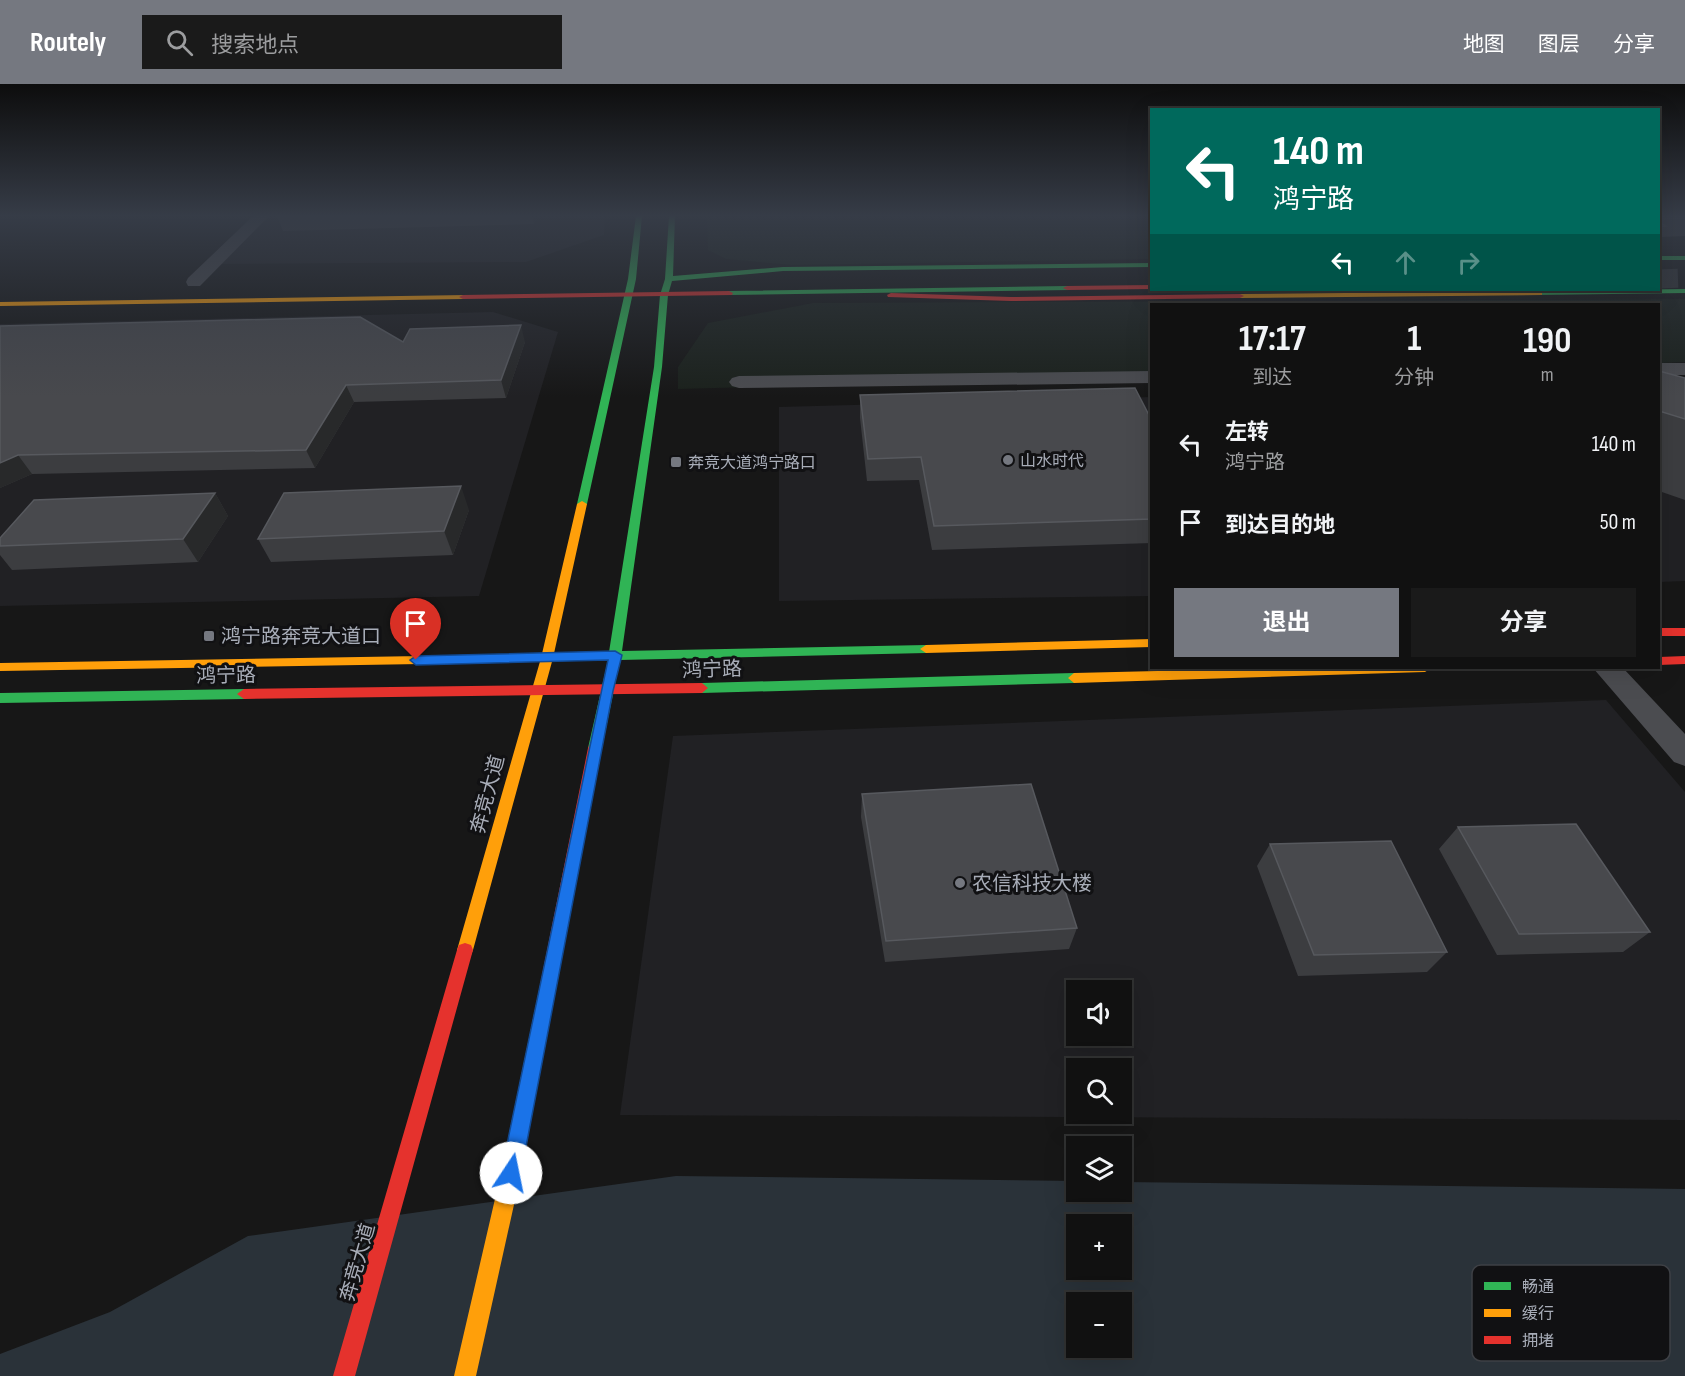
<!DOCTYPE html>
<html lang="zh">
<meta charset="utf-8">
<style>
:root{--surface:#111;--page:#1a1a1a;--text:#f1f3f6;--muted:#9c9d9f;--line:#303131;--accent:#757880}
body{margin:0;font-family:"Sofia Sans Condensed","Noto Sans SC",sans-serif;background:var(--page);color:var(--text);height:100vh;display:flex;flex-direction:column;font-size:22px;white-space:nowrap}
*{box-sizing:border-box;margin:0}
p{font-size:20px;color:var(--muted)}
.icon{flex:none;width:33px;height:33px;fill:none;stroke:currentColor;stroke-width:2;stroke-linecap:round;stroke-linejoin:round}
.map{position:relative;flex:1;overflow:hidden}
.side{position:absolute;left:1150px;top:219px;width:510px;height:366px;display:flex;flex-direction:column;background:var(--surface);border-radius:0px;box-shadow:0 6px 24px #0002,0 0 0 2px var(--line)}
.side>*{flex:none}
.guide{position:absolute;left:1150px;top:24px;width:510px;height:183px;border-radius:0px;box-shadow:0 6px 24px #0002,0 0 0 2px var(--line);background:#00695c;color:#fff;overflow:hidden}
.controls{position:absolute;left:1066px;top:896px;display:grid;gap:12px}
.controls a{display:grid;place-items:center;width:66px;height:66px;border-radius:0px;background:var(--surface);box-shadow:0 6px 24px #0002,0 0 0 2px var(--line);font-size:30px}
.pin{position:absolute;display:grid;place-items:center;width:51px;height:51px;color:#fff;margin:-62px -26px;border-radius:50% 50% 50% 0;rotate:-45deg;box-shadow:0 0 6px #0007}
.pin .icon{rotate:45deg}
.me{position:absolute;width:66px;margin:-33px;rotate:11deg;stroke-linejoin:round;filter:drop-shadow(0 0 4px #0008)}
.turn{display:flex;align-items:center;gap:21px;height:126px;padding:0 24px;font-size:27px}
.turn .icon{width:78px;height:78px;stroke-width:2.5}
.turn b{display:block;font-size:42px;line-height:51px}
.lanes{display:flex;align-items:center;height:57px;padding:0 24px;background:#0003;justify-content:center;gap:30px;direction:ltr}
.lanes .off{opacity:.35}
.eta{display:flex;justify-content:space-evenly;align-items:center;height:102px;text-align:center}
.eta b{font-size:36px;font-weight:700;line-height:42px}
.cta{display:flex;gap:12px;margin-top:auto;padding:12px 24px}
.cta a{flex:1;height:69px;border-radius:0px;background:var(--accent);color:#fff;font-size:24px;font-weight:700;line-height:69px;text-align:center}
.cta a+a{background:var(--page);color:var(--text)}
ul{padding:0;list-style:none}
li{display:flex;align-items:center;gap:18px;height:78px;padding:0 24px}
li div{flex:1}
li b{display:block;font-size:22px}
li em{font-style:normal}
header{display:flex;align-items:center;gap:36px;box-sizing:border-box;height:84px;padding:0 30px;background:var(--accent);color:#fff}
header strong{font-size:28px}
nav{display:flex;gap:33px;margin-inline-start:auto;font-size:21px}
.search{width:420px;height:54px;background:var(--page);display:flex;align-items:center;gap:15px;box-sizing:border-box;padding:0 21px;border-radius:0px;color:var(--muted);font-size:22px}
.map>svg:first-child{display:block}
.built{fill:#212124;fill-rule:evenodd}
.green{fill:#1b211c}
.water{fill:#2a3239;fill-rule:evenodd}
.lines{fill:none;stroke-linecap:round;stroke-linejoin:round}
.primary-tunnel{stroke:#343537;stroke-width:19;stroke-dasharray:19 9;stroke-linecap:butt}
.street{fill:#4b4c50;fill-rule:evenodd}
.fast{fill:#30b455;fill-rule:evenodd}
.slow{fill:#ff9f0a;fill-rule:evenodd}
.jam{fill:#e5322d;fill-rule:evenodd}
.wall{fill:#3c3d40}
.shaded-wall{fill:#28292a}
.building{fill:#48494d;stroke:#57595e;stroke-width:1.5}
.route{fill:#1a73e8;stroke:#114b97;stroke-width:1.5}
.poi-dot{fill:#757880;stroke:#111113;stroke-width:2}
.labels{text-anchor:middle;stroke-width:6;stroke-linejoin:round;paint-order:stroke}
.far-poi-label{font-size:16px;fill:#a8adb8;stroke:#111113;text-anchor:start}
.poi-label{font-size:20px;fill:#a8adb8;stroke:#111113;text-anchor:start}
.street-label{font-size:20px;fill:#a8adb8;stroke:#111113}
.key{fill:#111113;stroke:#3e4045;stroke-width:1.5}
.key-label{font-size:16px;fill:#a8adb8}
</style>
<header>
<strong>Routely</strong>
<div class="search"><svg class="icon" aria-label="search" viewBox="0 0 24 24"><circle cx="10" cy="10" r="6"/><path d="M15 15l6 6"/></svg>搜索地点</div>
<nav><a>地图</a><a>图层</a><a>分享</a></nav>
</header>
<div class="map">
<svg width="1685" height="1292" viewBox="0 0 1685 1292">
<rect width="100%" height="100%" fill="#171717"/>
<path class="built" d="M268 132H605L604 151 526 178 217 180Z
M493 228 558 248 479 512 0 522V240Z
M1659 303H1685V497L1659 498Z
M1152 313V512L779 517V323Z
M1606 616 1685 708V1036L620 1031 673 652ZM1077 906H1122V951H1077ZM1077 984H1122V1029H1077Z"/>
<path class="green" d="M1152 132V175L792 181 726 175 708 166 707 133Z
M1685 215V278L1659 279V220H1152V292L678 305V283L708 239 813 219Z"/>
<path class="water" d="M676 1092 1077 1097V1107H1122V1098L1685 1105V1292H0V1270L110 1228 248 1152ZM1077 1140H1122V1185H1077ZM1077 1218H1122V1263H1077Z"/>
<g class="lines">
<path class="primary-tunnel" d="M1659 195 1685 194"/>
<path class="street" d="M253 132H269L200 202H188L186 198 188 194Z
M1659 279H1685V291H1659Z
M1152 287V299L739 304 732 302 729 298 732 294 739 292Z
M1593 584H1623L1685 650V682L1674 678Z"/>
<path class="fast" d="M636 132H642L636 195 587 420 582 423 577 420 628 195Z
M669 132H675L673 192 783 183 1152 179V183L783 187 672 197 668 211 662 283 622 567 926 561 932 565 926 569 620 576 602 664 600 668H590L588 664 608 576 421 580 415 576 421 572 609 568 654 283 660 211 665 195Z
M1659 172H1685V176H1659Z
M1067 202 1071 204 1070 206 729 211 725 209 729 207Z
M1685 205V209L1539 211 1535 209 1539 207Z
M1074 589 1080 594 1074 599 702 609 696 604 702 599Z
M244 605 251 610 244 615 0 619V609Z"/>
<path class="slow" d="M1539 207H1542V211L1240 214 1236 212 1240 210Z
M466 211 467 213 463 215 0 222V218Z
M582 417 587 420 553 574 473 866 471 871 465 873 459 871 457 866 541 574 577 420Z
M1152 555V563L926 569 920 565 926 561Z
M421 572 427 576 421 580 0 587V579Z
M1286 584H1431L1425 588 1074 599 1068 594 1074 589Z
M547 898 553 900 555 906 521 1089 476 1292H454L501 1089 539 906 541 900Z"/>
<path class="jam" d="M1152 201V205L1067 206 1063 204 1067 202Z
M729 207 733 209 732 211 463 215 459 213 463 211Z
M891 209 1011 213 1240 210 1244 212 1240 214 1011 217 888 213 887 211Z
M1659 544H1685V552H1659Z
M1685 572V580L1659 581V573Z
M702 599 708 604 702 609 244 615 237 610 244 605Z
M595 659 600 660 602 664 555 906 553 912 547 914 541 912 539 906 588 664 590 660Z
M465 859 471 861 473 866 355 1292H333L457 866 459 861Z"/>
</g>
<path class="wall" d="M277 132H538L534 140 283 147Z
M1659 132H1685V152L1659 153Z
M0 242 403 258H525L506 314 354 318 315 384 32 390 0 404Z
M1659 287 1685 294V416L1659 407Z
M860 311 1152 333V459L932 466 919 396 867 397 860 334Z
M215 409 228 432 198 478 12 486 0 471V454Z
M469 426 453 471 271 478 258 455Z
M862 710 1077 844 1069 865 885 878 861 733Z
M1458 743 1650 848 1623 868 1497 871 1439 765Z
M1270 760 1447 868 1427 888 1298 892 1257 782Z"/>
<path class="shaded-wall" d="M532 132H538L534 140Z
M521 241 525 258 506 314 501 296Z
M346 301 354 318 315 384 306 366Z
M18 371 32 390 0 404V379Z
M461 402 469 426 453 471 444 447Z
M215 409 228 432 198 478 183 455Z"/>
<path class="building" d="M1659 132H1685V134L1659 135Z
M1659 138 1666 142 1659 143Z
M360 233 403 258 410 245 521 241 501 296 346 301 306 366 18 371 0 379V242Z
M1659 287 1685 294V335L1659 327Z
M1135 304 1150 333H1152V435L934 442 921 373 868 375 860 311Z
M461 402 444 447 258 455 284 409Z
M215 409 183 455 0 462V454L34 416Z
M1031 700 1077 844 886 857 862 710Z
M1576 740 1650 848 1519 850 1458 743Z
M1391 757 1447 868 1314 871 1270 760Z"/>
<linearGradient id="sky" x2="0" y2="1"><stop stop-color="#0d0d0d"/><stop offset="0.42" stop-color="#363c47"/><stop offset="1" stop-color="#363c47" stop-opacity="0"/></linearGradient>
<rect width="1685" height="313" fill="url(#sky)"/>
<path class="route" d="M615 567 622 571 613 607 521 1089 518 1096 511 1099 504 1096 501 1089 608 576 416 581 410 576 416 572Z"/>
<g class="poi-dot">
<circle cx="1008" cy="376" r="6"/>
<rect x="670" y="372" width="12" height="12" rx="3"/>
<rect x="203" y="546" width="12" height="12" rx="3"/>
<circle cx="960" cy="799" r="6"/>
</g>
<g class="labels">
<g class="far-poi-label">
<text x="1020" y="382">山水时代</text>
<text x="688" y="384">奔竞大道鸿宁路口</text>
</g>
<g class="poi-label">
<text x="221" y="559">鸿宁路奔竞大道口</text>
<text x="972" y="806">农信科技大楼</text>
</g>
<g class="street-label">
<text transform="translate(712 585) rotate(-2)" y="7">鸿宁路</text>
<text transform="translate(226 591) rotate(-1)" y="7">鸿宁路</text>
<text transform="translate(487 710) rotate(-75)" y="7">奔竞大道</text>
<text transform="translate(357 1178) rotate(-74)" y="7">奔竞大道</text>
</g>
</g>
<rect x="1472" y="1181" width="198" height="96" rx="9" class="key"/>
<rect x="1484" y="1198" width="27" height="8" fill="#30b455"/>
<rect x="1484" y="1225" width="27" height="8" fill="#ff9f0a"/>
<rect x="1484" y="1252" width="27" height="8" fill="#e5322d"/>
<g class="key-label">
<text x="1522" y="1208">畅通</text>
<text x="1522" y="1235">缓行</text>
<text x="1522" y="1262">拥堵</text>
</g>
</svg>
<div class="controls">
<a><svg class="icon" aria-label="sound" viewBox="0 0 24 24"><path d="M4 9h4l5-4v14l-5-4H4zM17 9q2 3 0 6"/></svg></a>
<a><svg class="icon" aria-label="search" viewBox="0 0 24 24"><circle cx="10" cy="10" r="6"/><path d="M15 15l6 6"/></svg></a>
<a><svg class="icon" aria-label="layers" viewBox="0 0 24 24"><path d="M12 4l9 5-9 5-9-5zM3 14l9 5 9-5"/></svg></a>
<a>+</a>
<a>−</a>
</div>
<div class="pin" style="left:416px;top:576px;background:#d93025"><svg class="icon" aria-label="arrive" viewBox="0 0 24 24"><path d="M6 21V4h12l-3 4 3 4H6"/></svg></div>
<svg class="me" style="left:511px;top:1089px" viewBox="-20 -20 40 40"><circle r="19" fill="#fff"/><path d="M0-13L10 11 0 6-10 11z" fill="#1a73e8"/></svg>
<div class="guide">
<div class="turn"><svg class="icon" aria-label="left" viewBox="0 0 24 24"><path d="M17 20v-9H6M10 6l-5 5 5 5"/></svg><div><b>140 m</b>鸿宁路</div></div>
<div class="lanes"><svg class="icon" aria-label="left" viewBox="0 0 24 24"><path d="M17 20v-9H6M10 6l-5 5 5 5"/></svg><svg class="icon off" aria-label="ahead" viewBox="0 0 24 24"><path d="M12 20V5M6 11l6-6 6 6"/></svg><svg class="icon off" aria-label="right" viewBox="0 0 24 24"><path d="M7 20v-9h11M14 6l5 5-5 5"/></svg></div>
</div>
<section class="side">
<div class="eta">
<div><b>17:17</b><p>到达</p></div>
<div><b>1</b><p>分钟</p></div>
<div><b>190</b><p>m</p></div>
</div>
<ul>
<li><svg class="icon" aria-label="left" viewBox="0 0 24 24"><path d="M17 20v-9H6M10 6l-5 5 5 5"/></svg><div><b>左转</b><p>鸿宁路</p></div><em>140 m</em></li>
<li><svg class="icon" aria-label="arrive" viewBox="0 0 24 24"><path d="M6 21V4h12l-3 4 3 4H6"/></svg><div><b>到达目的地</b></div><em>50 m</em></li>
</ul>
<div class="cta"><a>退出</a><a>分享</a></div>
</section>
</div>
